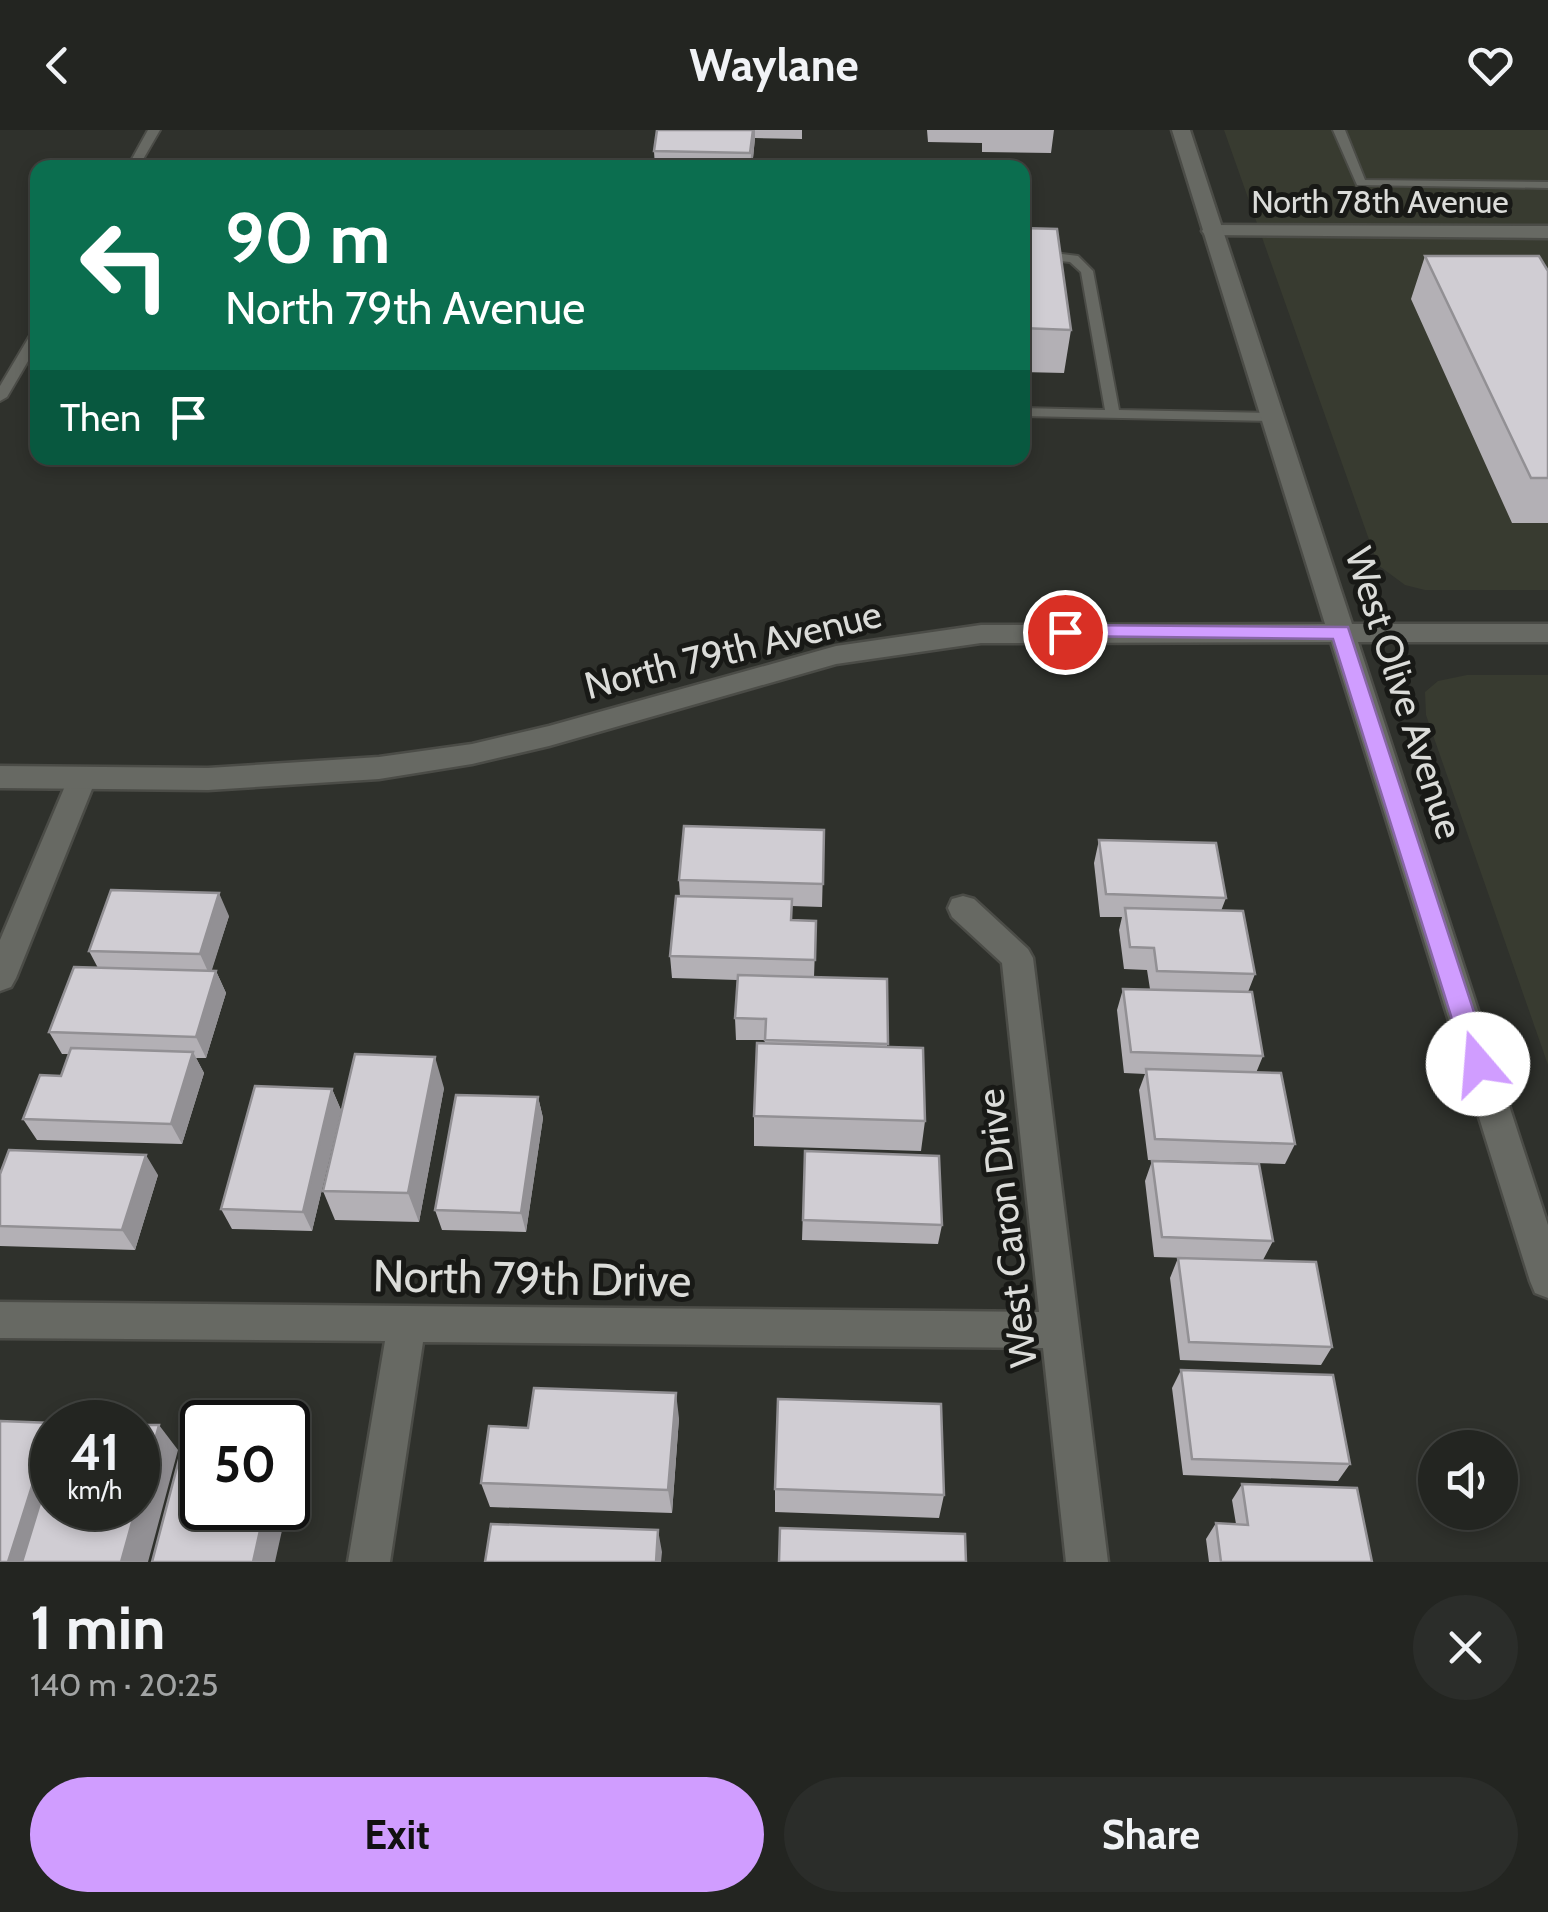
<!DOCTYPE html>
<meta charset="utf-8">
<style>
:root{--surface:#232521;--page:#2b2d2a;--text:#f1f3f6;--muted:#a3a5a5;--line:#40423f;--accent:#d09dff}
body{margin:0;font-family:Cabin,sans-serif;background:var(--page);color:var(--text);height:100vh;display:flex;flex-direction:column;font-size:38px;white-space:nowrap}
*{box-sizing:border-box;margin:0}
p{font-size:32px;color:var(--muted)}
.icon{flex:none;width:55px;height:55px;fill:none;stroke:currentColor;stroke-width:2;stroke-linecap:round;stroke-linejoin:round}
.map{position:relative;height:1432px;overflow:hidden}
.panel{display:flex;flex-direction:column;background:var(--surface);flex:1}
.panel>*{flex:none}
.banner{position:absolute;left:30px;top:30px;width:1000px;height:305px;border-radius:20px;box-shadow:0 5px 15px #0003,0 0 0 2px var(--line);background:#0b6e4f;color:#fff;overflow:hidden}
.fabs{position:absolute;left:1418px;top:1300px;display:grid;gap:20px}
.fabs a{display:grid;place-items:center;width:100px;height:100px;border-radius:50%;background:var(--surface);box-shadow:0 5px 15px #0003,0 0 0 2px var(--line);font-size:50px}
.speed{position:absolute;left:30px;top:1270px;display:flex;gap:20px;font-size:50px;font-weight:700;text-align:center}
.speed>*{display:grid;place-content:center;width:130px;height:130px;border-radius:50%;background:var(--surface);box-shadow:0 5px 15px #0003,0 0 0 2px var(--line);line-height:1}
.speed small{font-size:25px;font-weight:400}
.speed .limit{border:5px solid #111;border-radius:15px;background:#fff;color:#111}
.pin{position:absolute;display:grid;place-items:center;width:85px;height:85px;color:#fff;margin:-42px;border:5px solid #fff;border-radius:50%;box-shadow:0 2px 10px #0007}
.me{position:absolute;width:110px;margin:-55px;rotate:342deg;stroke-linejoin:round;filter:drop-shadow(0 0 8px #0008)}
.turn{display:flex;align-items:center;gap:35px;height:210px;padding:0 30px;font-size:45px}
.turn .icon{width:130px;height:130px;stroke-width:2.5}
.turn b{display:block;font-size:70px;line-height:85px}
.then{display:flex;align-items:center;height:95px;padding:0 30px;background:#0003;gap:20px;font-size:38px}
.round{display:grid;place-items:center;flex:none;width:105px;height:105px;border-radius:52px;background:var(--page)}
.overview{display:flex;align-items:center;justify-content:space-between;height:170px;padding:0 30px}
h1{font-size:60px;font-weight:700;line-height:75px}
.primary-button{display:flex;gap:20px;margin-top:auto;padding:20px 30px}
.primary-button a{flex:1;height:115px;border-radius:60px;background:var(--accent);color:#111;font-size:40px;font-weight:700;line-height:115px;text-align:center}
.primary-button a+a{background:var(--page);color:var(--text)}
header{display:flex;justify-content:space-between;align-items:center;height:130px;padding:0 30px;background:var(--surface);font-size:45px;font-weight:700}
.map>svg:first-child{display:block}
.built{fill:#383b30}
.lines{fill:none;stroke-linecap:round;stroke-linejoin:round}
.lane-casing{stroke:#4b4c47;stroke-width:4}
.street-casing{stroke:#4b4c47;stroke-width:5}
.secondary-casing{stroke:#4b4c47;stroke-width:5}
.lane{fill:#676963;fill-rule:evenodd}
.street{fill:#676963;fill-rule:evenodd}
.secondary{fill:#676963;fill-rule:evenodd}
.wall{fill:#b3b0b5}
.shaded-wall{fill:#929094}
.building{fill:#d0cdd3;stroke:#929094;stroke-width:2.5}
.route{fill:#d09dff;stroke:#8766a6;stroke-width:2.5}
.labels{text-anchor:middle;stroke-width:10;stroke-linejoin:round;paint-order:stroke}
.far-street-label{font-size:32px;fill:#dbdcd9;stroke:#181916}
.street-label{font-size:38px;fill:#dbdcd9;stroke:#181916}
.near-street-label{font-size:45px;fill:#dbdcd9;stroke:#181916}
</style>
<header><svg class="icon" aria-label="back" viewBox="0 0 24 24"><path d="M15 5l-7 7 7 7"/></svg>Waylane<svg class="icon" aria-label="heart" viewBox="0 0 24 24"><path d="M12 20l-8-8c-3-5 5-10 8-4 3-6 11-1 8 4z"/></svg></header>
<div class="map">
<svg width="1548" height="1432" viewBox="0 0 1548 1432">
<rect width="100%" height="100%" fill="#2f312c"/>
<path class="built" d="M1224 0H1548V460H1425L1405 455 1378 435Z
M1467 545H1548V935L1426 585 1425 562 1438 551Z"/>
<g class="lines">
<defs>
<path id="lane" d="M148 0H160L138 38H127Z
M1333 0H1345L1365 50 1548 52V58L1357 55Z
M1022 119 1078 126 1093 141 1119 280 1272 283 1279 287 1272 291 1022 286V278L1105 280 1081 142 1070 132 1022 127Z
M38 198V214L7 267 0 271V256L32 202Z"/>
<path id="street" d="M1212 95 1548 96V108L1205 105 1202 101 1205 97Z
M82 638 92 641 96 649 16 848 11 857 0 861V810L68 649 72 641Z
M963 766 974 769 1028 819 1033 828 1108 1432H1066L1043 1218 423 1212 390 1432H348L385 1211 0 1208V1172L1039 1182 1002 833 952 787 948 778 952 769Z"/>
<path id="secondary" d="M1172 0H1190L1352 494H1548V512H1358L1548 1095V1168L1535 1163 1530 1151 1331 512 981 513 836 534 549 616 472 634 379 649 208 660 0 658V636L208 638 379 627 472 614 549 596 836 516 981 495 1325 494Z"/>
</defs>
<use href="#lane" class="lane-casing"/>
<use href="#street" class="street-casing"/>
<use href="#secondary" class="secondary-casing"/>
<use href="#lane" class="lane"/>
<use href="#street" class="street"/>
<use href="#secondary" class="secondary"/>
</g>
<path class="wall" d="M657 0H802V9L755 8 752 38H655L654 21Z
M927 0H1054L1051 23 982 22V13L928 12Z
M1022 98 1071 200 1064 243 1022 242Z
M1425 126 1548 141V393H1512L1411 169Z
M824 700 822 777 792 776V790L816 791 814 847 887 849V917L925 991 921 1021 754 1016V986L765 910H736L735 888 737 850 672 848 670 826 680 766 679 750Z
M1099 710 1226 768 1221 781 1255 844 1248 862 1263 926 1256 943 1295 1014 1285 1034 1148 1030 1139 960 1145 944 1124 943 1117 880 1123 859H1150L1147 840 1124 839 1119 800 1122 787H1100L1094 733Z
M229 786 211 841H216L226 863 206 928H196L204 943 182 1014 37 1010 23 989 61 946 69 924H62L49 902 98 838 89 821Z
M444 958 419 1092 335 1090 323 1061Z
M332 959 341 980 312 1101 232 1099 221 1079Z
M538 967 543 988 526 1102 442 1100 435 1080Z
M805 1021 942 1095 938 1114 802 1110Z
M1152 1031 1273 1111 1263 1130 1154 1127 1145 1051Z
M0 1044 158 1045 135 1120 0 1116Z
M1178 1128 1332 1217 1321 1235 1180 1230 1170 1148Z
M1181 1240 1350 1334 1338 1351 1183 1345 1172 1258Z
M679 1288 672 1383 490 1377 481 1353 528 1298Z
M1242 1354 1372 1432H1209L1206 1409 1216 1393 1236 1394 1232 1370Z
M775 1359 944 1365 939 1388 775 1382Z"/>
<path class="shaded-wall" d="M753 0H755V8L752 38H750Z
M219 763 229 786 210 846 200 824Z
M216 841 226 863 206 928 196 907Z
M193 922 204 943 182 1014 171 994Z
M435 927 444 958 419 1092 408 1063Z
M332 959 341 980 312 1101 303 1082Z
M538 967 543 988 526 1102 521 1083Z
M146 1025 158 1045 135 1120 122 1100Z
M676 1263 679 1288 672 1383 668 1360Z
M286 1287 301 1312 288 1375V1292H285Z
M52 1293V1359L30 1432H8Z
M159 1295 178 1320 148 1432H121L136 1378H138V1372Z
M265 1378H287L275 1432H253Z
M658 1400 662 1422 661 1432H656Z"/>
<path class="building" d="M657 0H753L750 23 654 21Z
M1022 98 1057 99 1071 200 1022 198Z
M1425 126H1539L1548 141V348H1531Z
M684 696 824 700 823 754 679 750Z
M1099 710 1216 713 1226 768 1106 764Z
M111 760 219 763 200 824 89 821Z
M676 766 792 769 791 790 816 791 815 830 670 826Z
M1125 778 1243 781 1255 844 1157 841 1154 818 1130 817Z
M74 837 216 841 196 907 49 902Z
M738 845 887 849 888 914 765 910 766 889 735 888Z
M1123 859 1252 862 1263 926 1131 922Z
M757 913 923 918 925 991 754 986Z
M71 918 193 922 171 994 23 989 40 945 61 946Z
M355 924 435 927 408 1063 323 1061Z
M1146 939 1281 943 1295 1014 1155 1009Z
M255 956 332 959 303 1082 221 1079Z
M456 965 538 967 521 1083 435 1080Z
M9 1020 146 1025 122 1100 0 1096V1044Z
M805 1021 939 1026 942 1095 803 1090Z
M1152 1031 1259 1034 1273 1111 1162 1107Z
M1178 1128 1316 1132 1332 1217 1189 1212Z
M1181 1240 1333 1245 1350 1334 1192 1329Z
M534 1258 676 1263 668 1360 481 1353 489 1296 528 1298Z
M778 1269 941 1274 944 1365 775 1359Z
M191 1284 286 1287 285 1292H202V1378H265L253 1432H152Z
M0 1291 52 1293 8 1432H0Z
M138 1295H159L138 1372Z
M52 1334V1378H136L121 1432H22Z
M1242 1354 1357 1358 1372 1432H1221L1216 1393 1248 1395Z
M491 1394 658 1400 656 1432H485Z
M780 1398 965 1404 966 1432H779Z"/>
<path class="route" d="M1065 495 1348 497 1491 934 1487 942 1478 945 1470 942 1466 934 1333 509 1058 506V497Z"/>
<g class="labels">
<g class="far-street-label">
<text x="1380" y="83">North 78th Avenue</text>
</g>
<g class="street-label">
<text transform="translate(733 520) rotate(-14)" y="13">North 79th Avenue</text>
<text transform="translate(1404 563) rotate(72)" y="13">West Olive Avenue</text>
<text transform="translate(1007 1098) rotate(-97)" y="13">West Caron Drive</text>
</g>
<g class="near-street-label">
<text transform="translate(532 1148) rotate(1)" y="16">North 79th Drive</text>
</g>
</g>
</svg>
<div class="fabs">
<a><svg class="icon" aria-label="sound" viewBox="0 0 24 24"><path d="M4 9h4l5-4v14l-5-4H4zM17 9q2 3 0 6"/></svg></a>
</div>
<div class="speed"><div>41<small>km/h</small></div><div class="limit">50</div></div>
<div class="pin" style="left:1065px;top:502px;background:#d93025"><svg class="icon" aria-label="arrive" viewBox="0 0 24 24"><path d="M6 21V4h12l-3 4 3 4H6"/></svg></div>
<svg class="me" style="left:1478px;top:934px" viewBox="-20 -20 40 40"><circle r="19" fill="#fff"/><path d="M0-13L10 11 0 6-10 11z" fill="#d09dff"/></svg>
<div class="banner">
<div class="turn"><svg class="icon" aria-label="left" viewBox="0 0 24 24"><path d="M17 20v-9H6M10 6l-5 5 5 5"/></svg><div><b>90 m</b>North 79th Avenue</div></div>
<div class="then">Then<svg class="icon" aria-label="arrive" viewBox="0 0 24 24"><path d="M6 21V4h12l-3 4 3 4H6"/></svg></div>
</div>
</div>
<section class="panel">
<div class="overview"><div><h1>1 min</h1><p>140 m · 20:25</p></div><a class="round"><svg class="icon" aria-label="close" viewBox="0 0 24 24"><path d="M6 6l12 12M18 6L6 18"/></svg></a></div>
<div class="primary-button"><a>Exit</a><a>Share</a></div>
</section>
